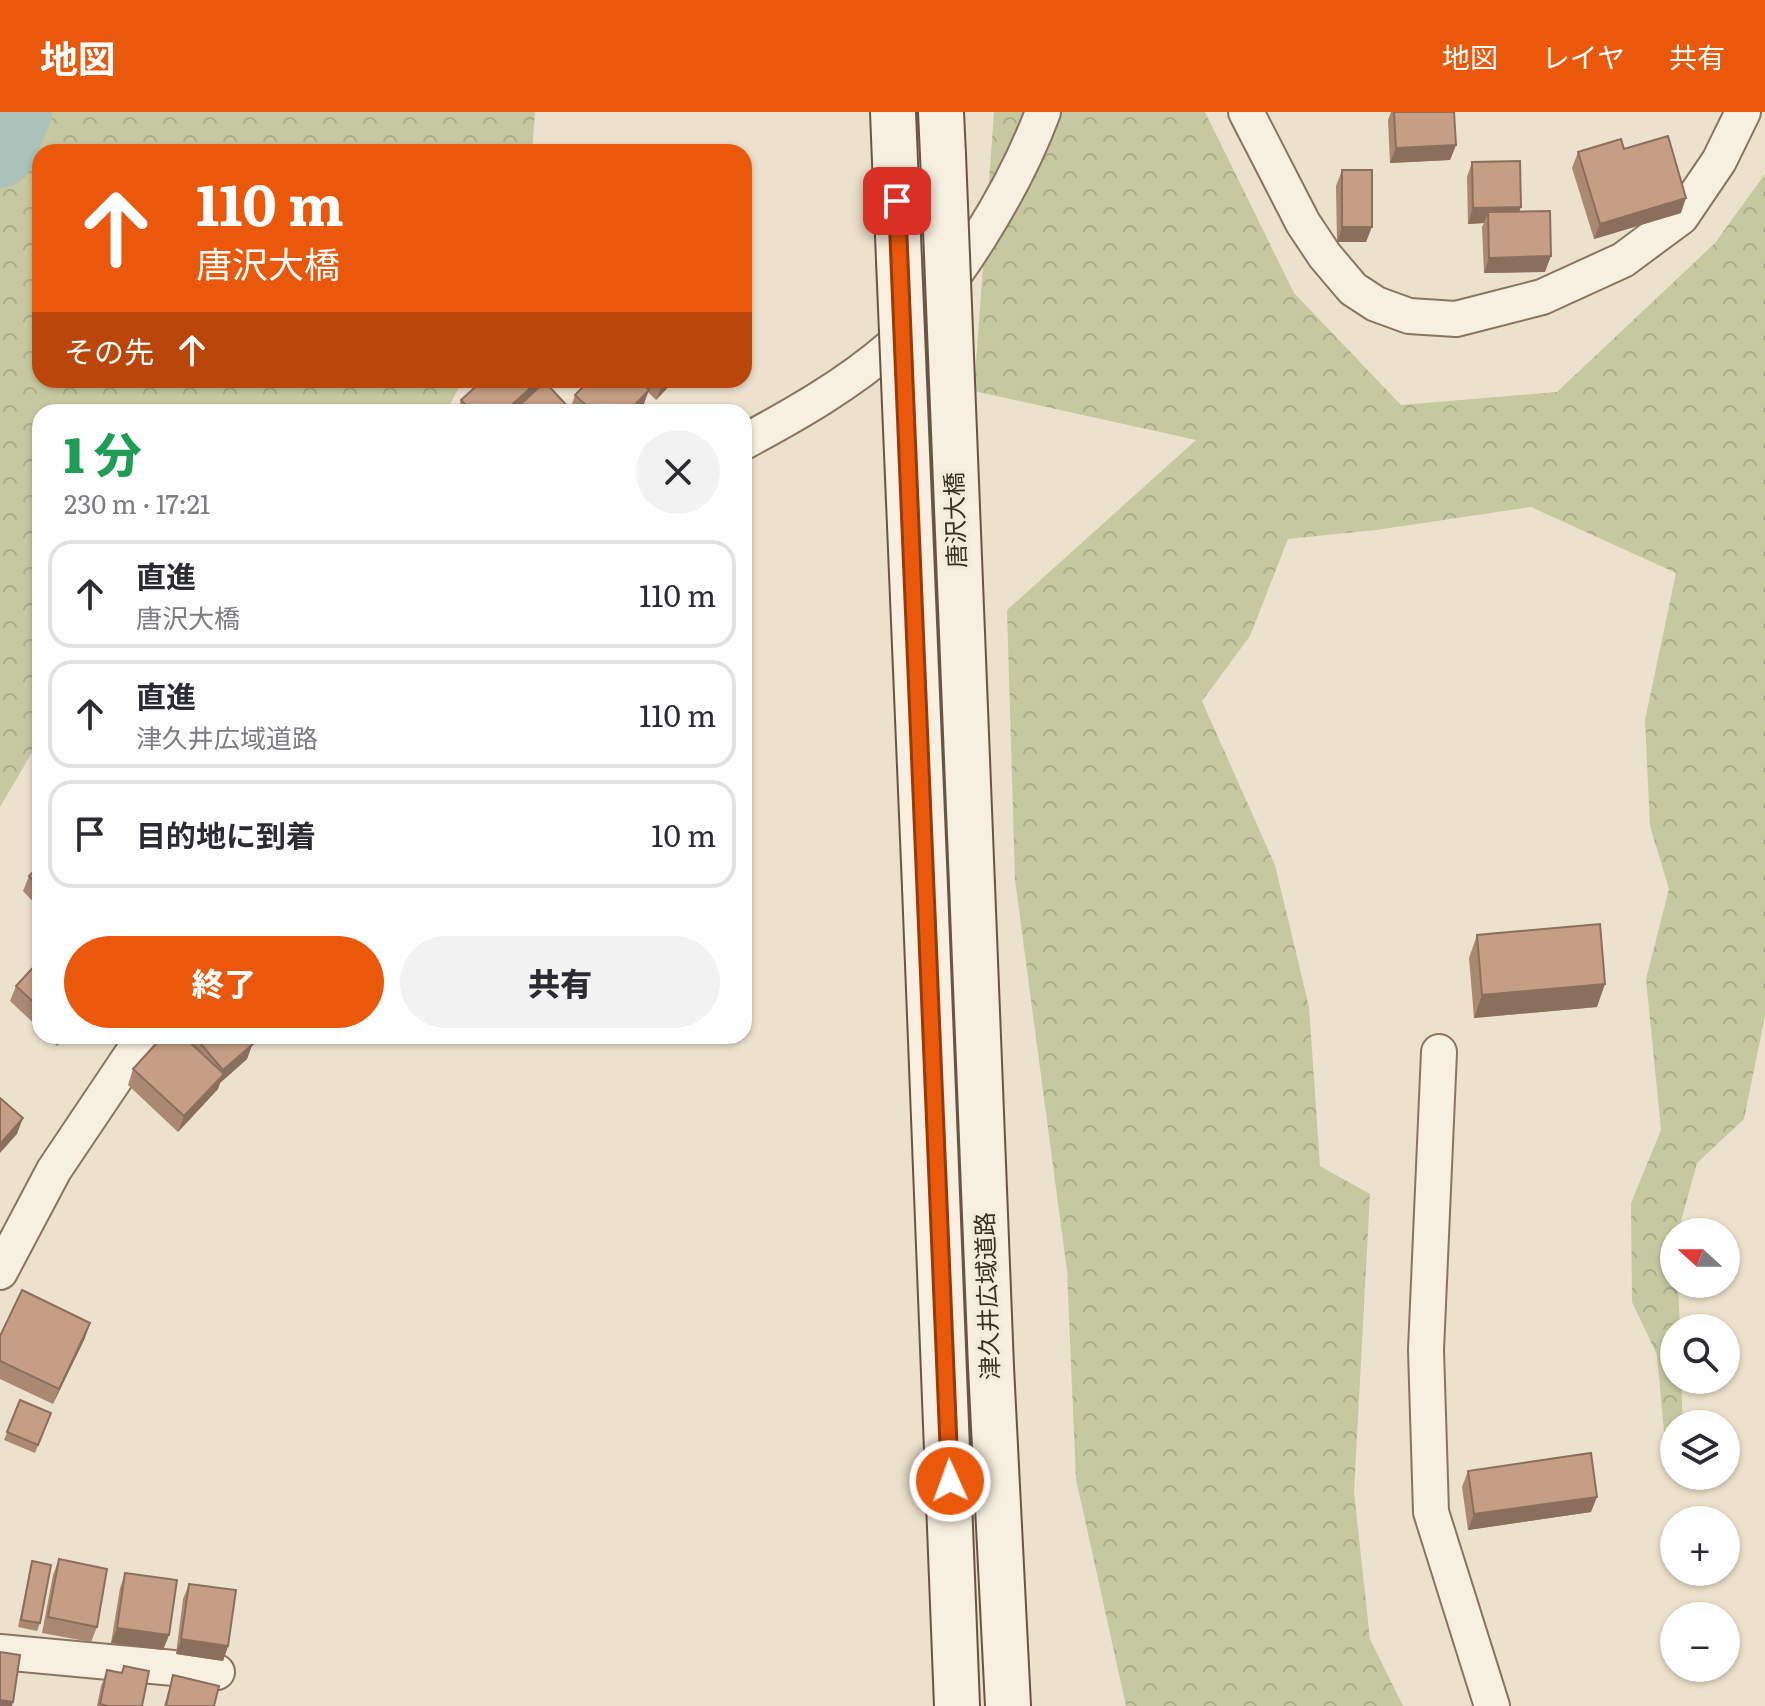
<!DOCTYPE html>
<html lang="ja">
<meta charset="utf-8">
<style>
:root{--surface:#fff;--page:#f2f2f3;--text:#2b2b33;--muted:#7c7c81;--line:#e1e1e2;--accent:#ea580c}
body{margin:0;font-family:Literata,"Noto Sans JP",serif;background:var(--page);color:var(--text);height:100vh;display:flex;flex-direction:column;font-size:30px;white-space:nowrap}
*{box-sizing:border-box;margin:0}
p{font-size:26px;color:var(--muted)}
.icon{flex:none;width:44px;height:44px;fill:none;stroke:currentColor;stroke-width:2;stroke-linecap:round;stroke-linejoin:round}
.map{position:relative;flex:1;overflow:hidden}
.panel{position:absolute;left:32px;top:292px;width:720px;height:640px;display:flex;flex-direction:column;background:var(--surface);border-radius:24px;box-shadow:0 2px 6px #0004}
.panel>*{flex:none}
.hud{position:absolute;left:32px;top:32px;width:720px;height:244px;border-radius:24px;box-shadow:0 2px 6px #0004;background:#ea580c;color:#fff;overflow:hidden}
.needle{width:52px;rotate:291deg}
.tools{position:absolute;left:1660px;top:1106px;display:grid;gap:16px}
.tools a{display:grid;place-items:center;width:80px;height:80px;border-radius:50%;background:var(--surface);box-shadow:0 2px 6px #0004;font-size:40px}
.pin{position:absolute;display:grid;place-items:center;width:68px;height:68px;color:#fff;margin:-34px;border-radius:16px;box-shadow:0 4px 12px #0006}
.me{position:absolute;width:88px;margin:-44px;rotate:358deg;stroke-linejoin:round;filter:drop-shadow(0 0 6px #0008)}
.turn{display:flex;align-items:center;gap:28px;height:168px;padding:0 32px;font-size:36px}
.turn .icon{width:104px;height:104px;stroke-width:2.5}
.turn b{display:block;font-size:56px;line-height:68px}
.then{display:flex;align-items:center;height:76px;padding:0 32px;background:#0003;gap:16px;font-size:30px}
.round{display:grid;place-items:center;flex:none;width:84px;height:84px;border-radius:42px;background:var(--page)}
.head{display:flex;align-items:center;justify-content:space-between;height:136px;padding:0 32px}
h1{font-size:48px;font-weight:800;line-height:60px;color:#1e9e55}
.cta{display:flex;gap:16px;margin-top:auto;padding:16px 32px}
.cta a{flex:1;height:92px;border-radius:48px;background:var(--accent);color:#fff;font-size:32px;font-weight:800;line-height:92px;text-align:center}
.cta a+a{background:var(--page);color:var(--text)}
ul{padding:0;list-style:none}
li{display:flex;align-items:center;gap:24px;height:108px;margin:0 16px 12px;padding:0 16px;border:4px solid var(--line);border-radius:24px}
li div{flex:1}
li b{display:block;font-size:30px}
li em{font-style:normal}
header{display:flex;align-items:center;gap:48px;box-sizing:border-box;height:112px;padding:0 40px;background:var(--accent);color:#fff}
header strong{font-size:38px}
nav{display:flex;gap:44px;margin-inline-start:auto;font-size:28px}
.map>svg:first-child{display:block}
.forest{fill:url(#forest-crowns)}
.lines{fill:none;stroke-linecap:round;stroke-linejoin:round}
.river{stroke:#acc1ba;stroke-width:68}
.street-casing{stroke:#887461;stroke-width:38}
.secondary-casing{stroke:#6a5544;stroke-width:48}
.street{stroke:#f7efdf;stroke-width:34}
.secondary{stroke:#f7efdf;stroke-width:44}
.secondary-bridge-casing{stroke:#6a5544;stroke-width:48;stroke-linecap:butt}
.secondary-bridge{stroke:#f7efdf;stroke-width:44}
.wall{fill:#aa8872}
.shaded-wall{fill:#8b6f5d}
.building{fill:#c69e85;stroke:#8b6f5d;stroke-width:2}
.route-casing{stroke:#983908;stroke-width:20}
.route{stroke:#ea580c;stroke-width:14}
.labels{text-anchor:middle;stroke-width:8;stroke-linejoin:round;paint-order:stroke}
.street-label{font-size:24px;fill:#3a2d23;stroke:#f4ecdb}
</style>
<header>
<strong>地図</strong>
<nav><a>地図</a><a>レイヤ</a><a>共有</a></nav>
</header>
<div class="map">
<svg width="1765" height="1594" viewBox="0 0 1765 1594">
<defs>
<pattern id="forest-crowns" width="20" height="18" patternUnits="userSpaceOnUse" patternTransform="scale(2)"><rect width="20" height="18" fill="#c6c9a0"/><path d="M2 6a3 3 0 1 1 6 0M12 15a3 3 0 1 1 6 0" fill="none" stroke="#abad8a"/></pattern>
</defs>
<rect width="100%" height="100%" fill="#ece1cc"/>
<path class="forest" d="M0 0H535L532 40H40V268H463L446 300H40V627L0 695Z
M994 0H1205L1294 181 1401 293 1557 280 1715 131 1765 62V904L1744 1007 1697 1051 1678 1120H1674V1172H1678L1680 1216H1674V1268H1681L1683 1312H1674V1343L1666 1342 1657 1243 1632 1190 1631 1091 1661 1018 1646 867 1669 777 1650 714 1645 608 1676 461 1531 395 1376 418 1288 427 1250 524 1202 589 1275 753 1309 895 1320 1054 1370 1082 1354 1380 1370 1527 1403 1594H1126L1076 1367 1067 1159 1015 768 1007 498 1196 328 974 279Z"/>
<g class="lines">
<path class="river" d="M0 42 18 0"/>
<defs>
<path id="street" d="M1246 0 1303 111 1325 144 1353 177 1376 192 1409 204 1456 207 1542 185 1623 148 1681 105 1719 49 1743 0
M744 330C796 302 847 273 892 234 952 181 1015 75 1043 0
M1439 940 1426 1238 1431 1400 1492 1594
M0 1160 54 1058 144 924
M0 1540 217 1560"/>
<path id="secondary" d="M893 0 899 148
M941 0 943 43
M972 773 991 1255 1008 1594
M925 775 957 1594"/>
</defs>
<use href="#street" class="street-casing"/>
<use href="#secondary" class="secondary-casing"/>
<use href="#street" class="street"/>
<use href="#secondary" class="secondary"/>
<defs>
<path id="secondary-bridge" d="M943 43 972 773
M899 148 925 775"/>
</defs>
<use href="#secondary-bridge" class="secondary-bridge-casing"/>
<use href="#secondary-bridge" class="secondary-bridge"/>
</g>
<path class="wall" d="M1391 0H1454L1456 33 1450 48 1390 51 1388 8Z
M1624 37 1681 101 1594 127 1572 56 1578 40Z
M1472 50 1519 99 1545 160 1484 161 1482 115 1484 111 1468 112 1467 65Z
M1342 58 1366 130H1337L1336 74Z
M483 268H543L541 273 569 300H457L461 288Z
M590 268H675L656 288 648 280 643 294 637 300H571L570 298 575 283Z
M40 753V797L23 779 29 764Z
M1477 823 1597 895 1474 906 1469 846Z
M40 848V917L10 889 16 874Z
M47 924H66L57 934Z
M163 924H262L252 933 247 947 220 971 218 977 178 1020 128 973 133 957Z
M0 1224 85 1226 53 1292 0 1267Z
M20 1288 51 1301 35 1341 4 1328Z
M1468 1359 1591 1400 1468 1418 1462 1375Z
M59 1447 97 1515 91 1530 42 1521 53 1463Z
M32 1449 40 1511 37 1519 18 1515 30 1457Z
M125 1461 169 1523 163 1538 111 1531 120 1476Z
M189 1472 228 1534 223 1549 176 1542 183 1487Z
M124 1554 142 1594H97L101 1574 107 1558 121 1561Z
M173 1563 214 1594H164Z"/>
<path class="shaded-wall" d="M1456 33 1450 48 1390 51 1396 36Z
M1686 86 1681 101 1594 127 1600 112Z
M1521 95 1515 110 1488 100 1484 111 1468 112 1473 96Z
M1342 115H1372L1366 130H1337Z
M1551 144 1545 160 1484 161 1489 146Z
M539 268H543L540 277 515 300H504Z
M666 268H675L656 288 662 273Z
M649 278 643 294 637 300H628Z
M1605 872 1597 895 1474 906 1482 883Z
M61 924H66L57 934Z
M252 924H262L252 933 247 947 220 971 218 977 178 1020 184 1004 220 965 223 958 248 936Z
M23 1006 17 1022 0 1041V1032Z
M90 1211 85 1226 53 1292 59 1277Z
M1597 1385 1591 1400 1468 1418 1474 1402Z
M117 1516 169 1523 163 1538 111 1531Z
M181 1527 228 1534 223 1549 176 1542Z
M0 1588 13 1590 12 1594H0Z"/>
<path class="building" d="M1394 0H1454L1456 33 1396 36Z
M1668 24 1686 86 1600 112 1578 40 1621 27 1624 37Z
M1520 49 1521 95 1473 96 1472 50Z
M1342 58H1372V115H1342Z
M1550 99 1551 144 1489 146 1488 100Z
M483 268H539L504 300H472L461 288Z
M590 268H638L649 278 628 300H593L575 283Z
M657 268H666L662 273Z
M545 270 570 297 567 300H512Z
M40 753V776L29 764Z
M1600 812 1605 872 1482 883 1477 823Z
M40 848V896L16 874Z
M163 924H183L224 962 184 1004 133 957Z
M194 924H246L253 932 223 958Z
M0 986 23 1006 0 1032Z
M22 1178 90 1211 59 1277 0 1249V1224Z
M20 1288 51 1301 38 1333 7 1320Z
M1591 1341 1597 1385 1474 1402 1468 1359Z
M59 1447 107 1457 97 1515 48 1505Z
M32 1449 51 1453 40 1511 21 1508Z
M125 1461 177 1468 169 1523 117 1516Z
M189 1472 236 1478 228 1534 181 1527Z
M0 1540 20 1543 13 1590 0 1588Z
M124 1554 149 1559 142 1594H108L100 1592 107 1558 122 1561Z
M173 1563 219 1574 214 1594H166Z"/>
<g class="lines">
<defs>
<path id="route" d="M897 89 950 1369"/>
</defs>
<use href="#route" class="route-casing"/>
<use href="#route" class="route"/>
</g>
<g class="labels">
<g class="street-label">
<text transform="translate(956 408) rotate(-92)" y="8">唐沢大橋</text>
<text transform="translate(988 1184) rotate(-92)" y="8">津久井広域道路</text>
</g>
</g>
</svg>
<div class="tools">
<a><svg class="needle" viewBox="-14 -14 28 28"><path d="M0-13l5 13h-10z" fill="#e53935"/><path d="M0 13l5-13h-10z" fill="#7c7c81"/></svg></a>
<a><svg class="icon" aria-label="search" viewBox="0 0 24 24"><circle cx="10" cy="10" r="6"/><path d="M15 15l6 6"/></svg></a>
<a><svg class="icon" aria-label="layers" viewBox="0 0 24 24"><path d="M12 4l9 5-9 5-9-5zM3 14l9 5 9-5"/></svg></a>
<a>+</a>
<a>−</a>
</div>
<div class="pin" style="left:897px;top:89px;background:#d93025"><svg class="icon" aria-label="arrive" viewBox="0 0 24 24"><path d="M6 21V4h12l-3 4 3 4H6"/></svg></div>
<svg class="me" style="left:950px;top:1369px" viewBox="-20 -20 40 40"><circle r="17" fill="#ea580c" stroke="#fff" stroke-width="3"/><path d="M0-11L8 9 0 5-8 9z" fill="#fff"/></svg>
<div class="hud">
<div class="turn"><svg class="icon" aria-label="ahead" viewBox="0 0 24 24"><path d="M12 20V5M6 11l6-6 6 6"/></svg><div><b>110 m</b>唐沢大橋</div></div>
<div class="then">その先<svg class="icon" aria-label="ahead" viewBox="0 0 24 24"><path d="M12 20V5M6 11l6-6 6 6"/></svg></div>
</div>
<section class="panel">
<div class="head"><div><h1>1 分</h1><p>230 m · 17:21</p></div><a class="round"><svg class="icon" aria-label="close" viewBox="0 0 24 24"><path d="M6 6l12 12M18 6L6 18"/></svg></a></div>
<ul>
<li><svg class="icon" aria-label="ahead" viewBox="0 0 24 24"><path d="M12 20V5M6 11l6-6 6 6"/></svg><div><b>直進</b><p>唐沢大橋</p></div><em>110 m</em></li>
<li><svg class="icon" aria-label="ahead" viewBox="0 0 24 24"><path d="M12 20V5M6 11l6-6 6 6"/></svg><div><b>直進</b><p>津久井広域道路</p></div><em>110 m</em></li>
<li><svg class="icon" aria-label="arrive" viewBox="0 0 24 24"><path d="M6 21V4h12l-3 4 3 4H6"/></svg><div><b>目的地に到着</b></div><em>10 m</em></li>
</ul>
<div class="cta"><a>終了</a><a>共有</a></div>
</section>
</div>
